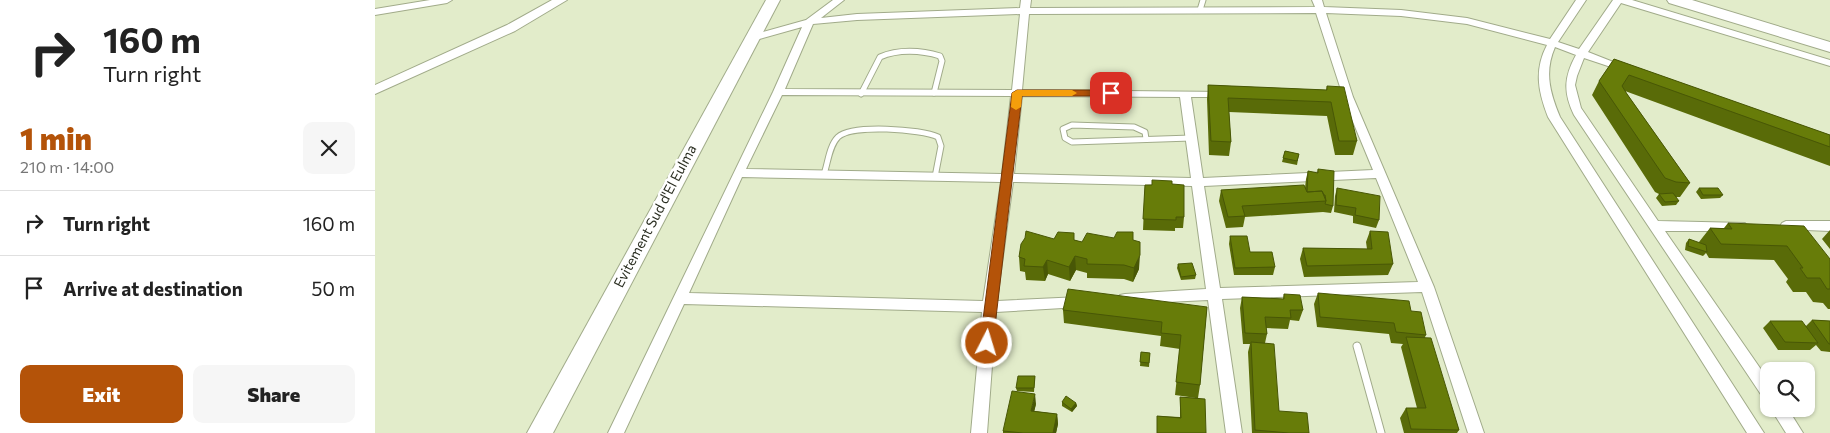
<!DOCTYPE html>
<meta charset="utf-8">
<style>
:root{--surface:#fff;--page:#f6f6f6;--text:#222;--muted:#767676;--line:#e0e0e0;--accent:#b45309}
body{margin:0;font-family:Commissioner,sans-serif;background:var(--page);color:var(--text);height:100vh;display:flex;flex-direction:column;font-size:19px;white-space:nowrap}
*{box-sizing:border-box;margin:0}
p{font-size:16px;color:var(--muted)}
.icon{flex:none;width:28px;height:28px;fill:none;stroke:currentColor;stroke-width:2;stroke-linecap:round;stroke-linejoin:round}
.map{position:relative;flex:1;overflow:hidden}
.side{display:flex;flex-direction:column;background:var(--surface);width:375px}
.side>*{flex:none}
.guide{background:#fff;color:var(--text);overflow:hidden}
.tools{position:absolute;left:1385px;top:362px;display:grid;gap:10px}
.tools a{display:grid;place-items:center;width:55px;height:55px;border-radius:10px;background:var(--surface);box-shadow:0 1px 4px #0004;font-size:25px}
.pin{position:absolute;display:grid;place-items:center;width:42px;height:42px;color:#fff;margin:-21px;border-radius:10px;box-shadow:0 2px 8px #0006}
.me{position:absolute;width:55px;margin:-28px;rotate:5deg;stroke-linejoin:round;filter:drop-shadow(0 0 4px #0008)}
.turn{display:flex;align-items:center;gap:18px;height:105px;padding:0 20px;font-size:22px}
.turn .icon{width:65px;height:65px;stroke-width:2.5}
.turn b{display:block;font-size:35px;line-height:42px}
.round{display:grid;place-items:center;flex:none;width:52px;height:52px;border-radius:10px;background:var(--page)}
.head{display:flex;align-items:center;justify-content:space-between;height:85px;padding:0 20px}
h1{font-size:30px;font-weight:800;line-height:38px;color:var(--accent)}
.button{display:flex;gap:10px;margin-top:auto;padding:10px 20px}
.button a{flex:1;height:58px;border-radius:10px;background:var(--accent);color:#fff;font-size:20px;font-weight:800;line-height:58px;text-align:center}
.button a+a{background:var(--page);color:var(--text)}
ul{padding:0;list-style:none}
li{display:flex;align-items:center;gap:15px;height:65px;padding:0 20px;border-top:1px solid var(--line)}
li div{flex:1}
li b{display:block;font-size:19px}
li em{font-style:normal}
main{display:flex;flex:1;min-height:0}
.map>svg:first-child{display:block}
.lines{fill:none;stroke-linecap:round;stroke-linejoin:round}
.service-far1-casing{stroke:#a1ab8a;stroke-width:7}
.service-casing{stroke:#a1ab8a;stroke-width:9}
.minor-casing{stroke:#a1ab8a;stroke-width:2}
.tertiary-casing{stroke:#a1ab8a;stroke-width:2}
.primary-casing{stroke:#a1ab8a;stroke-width:2}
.trunk-casing{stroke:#a1ab8a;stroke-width:2}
.service-far1{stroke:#fff;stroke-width:5}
.service{stroke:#fff;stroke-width:7}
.minor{fill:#fff;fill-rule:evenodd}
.tertiary{fill:#fff;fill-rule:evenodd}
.primary{fill:#fff;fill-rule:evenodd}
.trunk{fill:#fff;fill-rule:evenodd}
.wall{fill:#596b08}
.shaded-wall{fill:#485706}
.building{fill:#677c09;stroke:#485706}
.route{fill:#b45309;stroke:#753606}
.slow{fill:#f59e0b}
.labels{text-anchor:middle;stroke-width:5;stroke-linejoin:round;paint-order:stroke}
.street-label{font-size:14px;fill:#2a2e21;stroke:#fff}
</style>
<main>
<section class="side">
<div class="guide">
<div class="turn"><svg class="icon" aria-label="right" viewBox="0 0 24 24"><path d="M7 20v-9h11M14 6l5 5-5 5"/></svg><div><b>160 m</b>Turn right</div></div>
</div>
<div class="head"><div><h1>1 min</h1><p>210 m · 14:00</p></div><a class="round"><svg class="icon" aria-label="close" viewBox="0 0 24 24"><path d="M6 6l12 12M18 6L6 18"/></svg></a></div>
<ul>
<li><svg class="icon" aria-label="right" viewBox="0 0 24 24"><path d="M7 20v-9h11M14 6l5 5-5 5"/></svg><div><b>Turn right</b></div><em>160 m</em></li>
<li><svg class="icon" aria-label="arrive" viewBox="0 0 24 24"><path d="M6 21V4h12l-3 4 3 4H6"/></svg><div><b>Arrive at destination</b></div><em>50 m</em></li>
</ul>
<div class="button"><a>Exit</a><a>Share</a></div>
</section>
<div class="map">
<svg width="1455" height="433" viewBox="0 0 1455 433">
<rect width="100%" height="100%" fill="#e2ecca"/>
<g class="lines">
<defs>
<path id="service-far1" d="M825 10 828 0
M486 94 505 57C523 49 546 50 565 56L567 61 559 93
M771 139 770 132 759 127 697 125 688 129 690 138 697 142 816 138
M449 174C453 163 454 146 463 137 477 124 546 129 563 137L566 146 560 177"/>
<path id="service" d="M982 346 1006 433"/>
<path id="minor" d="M55 0H77L72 3 0 15V9Z
M458 0H469L446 18 482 14 645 8 646 0H656L655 8 940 7 937 0H947L949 7 1026 10 1092 18 1175 39 1201 0H1211L1183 42 1204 49 1238 0H1257L1455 60V66L1246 3 1213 52 1256 69 1251 72 1209 58 1202 76 1200 85 1206 108 1283 221 1370 223 1372 226 1370 229 1366 231H1290L1394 381V401L1389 399 1199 115C1188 92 1189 77 1201 55L1180 47C1169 72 1175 93 1185 117L1389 433H1372L1173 117C1163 91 1159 70 1172 45L1092 24 1026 16 951 13 978 97 1059 287 1109 433H1093L1047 292 847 299 867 433H851L833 300 750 304 745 303 743 299 745 295 750 294 831 289 817 186 638 182 622 301 705 297 710 298 712 302 710 306 705 307 621 312 612 433H596L607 312 309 304 249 433H233L398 92 427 27 377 41 372 38 374 36 431 20ZM941 13 967 93H955L950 96 955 99 969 100 998 170 828 178 816 97H848L853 94 852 92 647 90 654 14ZM645 14 637 90 410 89 438 24 482 20ZM407 95 636 96 627 174 371 169ZM647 96 805 97 816 178 639 174ZM367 177 626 182 608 301 314 293ZM1001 178 1043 282 845 288 829 186Z
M1411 221H1455V231L1407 229 1405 226 1407 223Z
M1396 409H1413L1428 433H1411Z"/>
<path id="tertiary" d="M177 0H192L140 31 0 94V85L132 25Z"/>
<path id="primary" d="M391 0H405L178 433H152Z"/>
<path id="trunk" d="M1292 0H1317L1455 42V52L1294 3Z"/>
</defs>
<use href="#service-far1" class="service-far1-casing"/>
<use href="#service" class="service-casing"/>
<use href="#minor" class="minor-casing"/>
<use href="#tertiary" class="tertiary-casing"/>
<use href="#primary" class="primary-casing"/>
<use href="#trunk" class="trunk-casing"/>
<use href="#service-far1" class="service-far1"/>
<use href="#service" class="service"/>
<use href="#minor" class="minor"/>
<use href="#tertiary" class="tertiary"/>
<use href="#primary" class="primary"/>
<use href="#trunk" class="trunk"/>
</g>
<path class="wall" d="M1239 59 1455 135V166L1250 91 1252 94 1315 183 1305 197H1300L1304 201 1301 205 1287 206 1281 198 1284 194 1280 192 1217 95 1224 81Z
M833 85 951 90 952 86 982 141 978 155H960L952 116 854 112 856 142 854 156 834 155 832 99Z
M910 151 924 154 922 165 907 162Z
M943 169 958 206 956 213 948 212 870 217 868 227 851 228 844 201 846 190 930 188 931 179 933 171 942 173Z
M797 184 809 217 808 228H800V231L768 230 770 185Z
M962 188 1004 220 1001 228 978 223V216L959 212 960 196Z
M1324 188 1348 195 1345 198 1326 199 1321 192Z
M1353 223 1455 259V309H1453L1448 303 1438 302 1431 292H1418L1411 282 1413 279 1399 260 1334 258 1331 253 1328 256 1310 250 1311 243 1314 239 1324 243V242L1335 228H1349Z
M1455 230V249L1447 239Z
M995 231 1018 264 1013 275 929 277 925 259 928 248 992 249 991 242Z
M699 233V240L707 242 739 238 758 240 764 269 758 282 749 279 712 278V273L701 270 695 281 673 274 670 281 651 280 650 272 645 271 644 257 679 239Z
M855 236 875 252 900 267 898 275H859L854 244Z
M803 264 821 275 820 279 806 280 802 268Z
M943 293 1036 311 1051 335 1050 337 1084 430 1082 433H1029L1025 418 1031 408H1042L1026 347 1028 344 1016 343 1014 334 942 327 939 304Z
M909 294 928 310 924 321 915 320 913 329 891 328 892 334 890 343 904 411 934 433H877L873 352 875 344H868L865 308 867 297 908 299Z
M832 307 825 385 823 398 831 433H782V416L805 417V397L821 398 800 395 805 349 785 346 786 336 689 323 688 310Z
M1437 320 1455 321V352L1446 351 1441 345 1435 350H1403L1388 328 1395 321 1431 326Z
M766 352 775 353 774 367 765 366Z
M660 376 659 392 642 391 641 388Z
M687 402 701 403 702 406 697 412 687 406Z
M661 404 659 411 682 414 683 424 681 433H628V431Z"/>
<path class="shaded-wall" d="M765 255 764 269 758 282 759 268Z
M700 256 701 270 695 281 694 267Z
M672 260 673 274 670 281 668 267Z
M660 394 661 404 657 421 656 411Z
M701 403 702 406 697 412 696 409Z
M682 414 683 424 681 433H678Z"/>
<path class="building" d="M1239 59 1455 135V147L1254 75 1247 86 1252 94 1315 183 1301 182 1290 178 1224 81Z
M833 85 952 90V86L969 87 982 141H964L956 102 853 98 856 142 836 141Z
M910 151 924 154 922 161 908 158Z
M943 169 959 171 958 206 950 204 951 201 950 195H949L947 191 932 192 933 171 943 173Z
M777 180 797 181V184L809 185V217H801V220L768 219 770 185H777Z
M929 185 932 192 947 191 951 201 867 206 870 216 853 217 846 190Z
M962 188 1005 196 1004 220 980 215 981 208 961 205Z
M1324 188H1343L1348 195H1328Z
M1298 193 1304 201 1290 202 1284 194Z
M1353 223 1429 226 1455 259V289H1452L1445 278H1432L1425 268H1428L1412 246 1346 244 1335 228 1357 229Z
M651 231 679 239 683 232 699 233V240L707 242 712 233 739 238 742 232H758V240L765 242V255L759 268 749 265 712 264V259L700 256 694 267 672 260 668 267 649 266 650 259 644 257 646 244 650 238Z
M995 231 1013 232 1018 264 932 266 928 248 997 249Z
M855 236H872L875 252H897L900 267 860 268Z
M1314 239 1331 245 1332 252 1313 246Z
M817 263 821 275 806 277 803 264Z
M693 289 832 307 825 385 801 382 806 335 786 333 787 322 688 310Z
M943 293 1034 301 1036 311 1046 312 1051 335 1021 332 1019 323 945 317Z
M909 294 925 295 928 310H915L916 318 890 317 892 334 870 333 867 297 909 299Z
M1437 320 1455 321V344H1454Z
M1395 321H1427L1443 343 1410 342Z
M1031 337 1056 338 1084 430 1036 429 1031 408H1051Z
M876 342 899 344 904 411 932 413 934 433H914L880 430Z
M766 352 775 353 774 363 765 362Z
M643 376H660L659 388H641Z
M637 391 660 394 656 411 682 414 678 433H648L628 431Z
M691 396 701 403 696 409 687 402Z
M805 397 830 399 831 433H782V416L806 418Z"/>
<path class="route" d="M642 90H736L740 93 736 96H647L618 343 616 347 612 348 607 347 605 343 637 93Z"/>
<path class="slow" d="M642 90H697L702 93 697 96H647L646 107 641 110 636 107 637 93Z"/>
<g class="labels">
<g class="street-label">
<text transform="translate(280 216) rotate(-62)" y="5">Evitement Sud d'El Eulma</text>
</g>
</g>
</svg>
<div class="tools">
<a><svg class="icon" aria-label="search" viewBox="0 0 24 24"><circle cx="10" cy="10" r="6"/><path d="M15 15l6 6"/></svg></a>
</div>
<div class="pin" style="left:736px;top:93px;background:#d93025"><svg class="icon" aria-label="arrive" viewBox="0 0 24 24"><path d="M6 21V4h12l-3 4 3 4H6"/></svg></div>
<svg class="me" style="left:612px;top:343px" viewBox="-20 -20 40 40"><circle r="17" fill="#b45309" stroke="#fff" stroke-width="3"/><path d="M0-11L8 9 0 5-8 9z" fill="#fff"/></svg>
</div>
</main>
